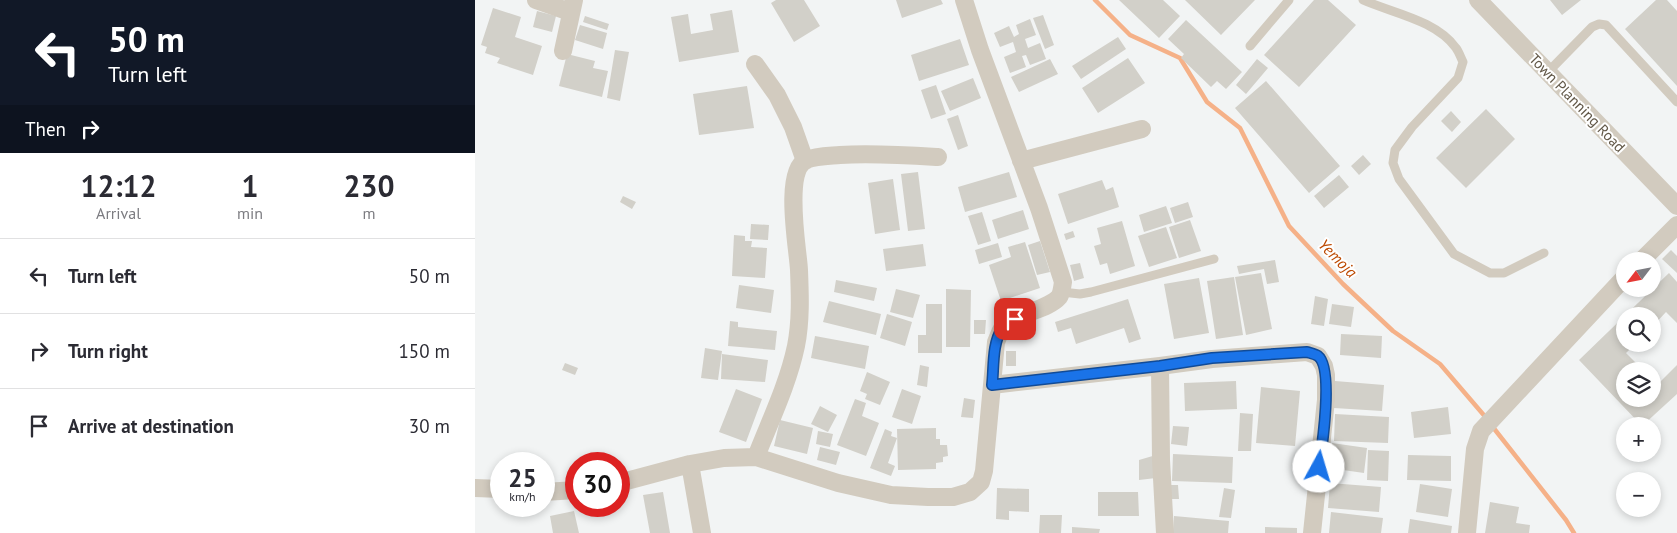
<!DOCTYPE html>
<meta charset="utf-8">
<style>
:root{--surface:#fff;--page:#f2f2f3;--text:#2b2b33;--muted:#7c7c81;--line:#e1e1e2}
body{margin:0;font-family:"PT Sans",sans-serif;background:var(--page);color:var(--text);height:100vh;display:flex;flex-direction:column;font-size:19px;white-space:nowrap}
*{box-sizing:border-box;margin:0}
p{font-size:16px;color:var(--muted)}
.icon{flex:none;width:28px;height:28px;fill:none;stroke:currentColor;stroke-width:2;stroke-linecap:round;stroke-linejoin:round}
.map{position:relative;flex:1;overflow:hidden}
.side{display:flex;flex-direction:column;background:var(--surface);width:475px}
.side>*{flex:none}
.hud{background:#111827;color:#fff;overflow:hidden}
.needle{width:32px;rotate:238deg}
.controls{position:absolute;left:1141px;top:252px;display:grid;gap:10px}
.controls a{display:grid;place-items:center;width:45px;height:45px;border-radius:50%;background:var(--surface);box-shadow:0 2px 8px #0003;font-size:25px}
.speed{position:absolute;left:15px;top:452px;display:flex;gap:10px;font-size:25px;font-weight:700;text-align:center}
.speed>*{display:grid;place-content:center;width:65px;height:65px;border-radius:50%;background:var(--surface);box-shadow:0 2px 8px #0003;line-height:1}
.speed small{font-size:12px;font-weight:400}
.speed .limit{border:8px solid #d22;background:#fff;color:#111}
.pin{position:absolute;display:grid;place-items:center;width:42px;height:42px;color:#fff;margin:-21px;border-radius:10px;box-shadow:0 2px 8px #0006}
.me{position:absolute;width:55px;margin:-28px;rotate:6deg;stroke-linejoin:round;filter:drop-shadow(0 0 4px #0008)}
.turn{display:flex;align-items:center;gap:18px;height:105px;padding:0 25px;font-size:22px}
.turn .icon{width:65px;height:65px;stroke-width:2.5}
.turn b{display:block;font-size:35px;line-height:42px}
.then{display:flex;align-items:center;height:48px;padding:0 25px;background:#0003;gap:10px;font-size:19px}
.eta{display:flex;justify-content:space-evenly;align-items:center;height:85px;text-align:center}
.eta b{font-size:30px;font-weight:600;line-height:35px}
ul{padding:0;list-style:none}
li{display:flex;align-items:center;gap:15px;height:75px;padding:0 25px;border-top:1px solid var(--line)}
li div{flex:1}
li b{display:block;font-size:19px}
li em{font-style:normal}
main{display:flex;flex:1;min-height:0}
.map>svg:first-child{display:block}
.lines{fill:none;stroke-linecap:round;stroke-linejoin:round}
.stream{stroke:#f5b188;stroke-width:4.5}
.building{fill:#d2d0c9}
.service{stroke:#d2cbbf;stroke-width:9}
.minor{stroke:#d2cbbf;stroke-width:18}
.route-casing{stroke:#114b97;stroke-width:12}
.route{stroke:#1a73e8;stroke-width:9}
.labels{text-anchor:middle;stroke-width:4;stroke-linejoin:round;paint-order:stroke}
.street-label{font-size:15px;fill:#625848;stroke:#fff}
.water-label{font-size:16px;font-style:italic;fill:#bc4900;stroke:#fff}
</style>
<main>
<section class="side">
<div class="hud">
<div class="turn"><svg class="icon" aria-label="left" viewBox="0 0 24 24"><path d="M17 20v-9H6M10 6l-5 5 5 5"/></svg><div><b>50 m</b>Turn left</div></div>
<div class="then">Then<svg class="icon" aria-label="right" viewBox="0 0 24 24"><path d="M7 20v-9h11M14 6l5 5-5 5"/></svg></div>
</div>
<div class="eta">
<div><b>12:12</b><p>Arrival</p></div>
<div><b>1</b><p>min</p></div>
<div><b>230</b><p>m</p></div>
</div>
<ul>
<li><svg class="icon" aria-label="left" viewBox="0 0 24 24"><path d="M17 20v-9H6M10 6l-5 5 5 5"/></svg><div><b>Turn left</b></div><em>50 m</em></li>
<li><svg class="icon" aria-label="right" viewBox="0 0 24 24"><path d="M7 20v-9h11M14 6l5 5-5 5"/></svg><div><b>Turn right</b></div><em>150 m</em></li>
<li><svg class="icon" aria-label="arrive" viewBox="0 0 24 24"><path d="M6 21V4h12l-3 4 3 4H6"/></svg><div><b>Arrive at destination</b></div><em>30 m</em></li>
</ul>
</section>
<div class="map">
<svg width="1202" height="533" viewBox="0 0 1202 533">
<rect width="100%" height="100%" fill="#f2f4f4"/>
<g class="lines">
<path class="stream" d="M620 0 655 35 705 58 732 102 765 128 814 226 868 284 918 331 965 364 1013 420
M1017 426 1091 520 1099 533"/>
</g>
<path class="building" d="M301 0H329L345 26 319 42 296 3Z
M421 0H466L468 4 427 18Z
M644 0H688L705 16 684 38Z
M710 0H780L746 35Z
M839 0H853L881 25 824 87 789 55Z
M1075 0H1106L1087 15Z
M1181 0H1192L1202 11V86L1150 29Z
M18 8 46 17 40 37 67 46 58 75 22 63 25 58 10 53 12 47 6 45Z
M257 10 264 52 204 62 196 17 213 14 216 34 238 30 235 14Z
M62 11 81 16 77 32 58 27Z
M568 15 579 45 570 49 558 18Z
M110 16 134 24 132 30 108 22Z
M555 19 561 35 550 39 553 48 565 43 571 59 555 65 551 55 547 56 551 67 535 73 529 57 541 52 538 42 525 47 519 33 534 26 539 37 544 34 541 25Z
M711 20 767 72 751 89 742 81 736 87 706 58 709 54 693 39Z
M105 25 132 33 128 49 100 40Z
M643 37 651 49 606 79 597 66Z
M485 39 494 65 444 81 436 55Z
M140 50 154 52 145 101 132 98Z
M92 54 120 61 118 68 133 71 127 97 84 86Z
M653 58 670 83 623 113 607 88Z
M575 59 583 74 544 92 536 77Z
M782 59 793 68 771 94 761 85Z
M498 78 506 98 475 111 466 91Z
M791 81 865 166 834 193 760 108Z
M461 85 471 114 456 119 446 90Z
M272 86 279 128 224 135 218 94Z
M1011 109 1040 139 991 188 961 158Z
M976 111 986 122 977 132 966 121Z
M483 115 493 146 483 150 472 119Z
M888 155 896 164 884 175 876 166Z
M443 172 450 229 433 231 426 174Z
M534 172 542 197 490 212 483 187Z
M864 175 874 187 849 208 839 196Z
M418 179 425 230 400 234 393 183Z
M627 180 631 190 638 187 644 207 593 224 583 194Z
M148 196 161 202 157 209 145 202Z
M713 202 718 217 700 223 695 208Z
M691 206 697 223 669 232 664 215Z
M548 210 554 229 523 239 517 220Z
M507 212 516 241 503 245 493 216Z
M715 220 726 251 704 258 694 227Z
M647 221 660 266 635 274 632 263 625 265 619 246 626 244 622 228Z
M276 224 294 225 293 240 275 239Z
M691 227 702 258 674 267 663 236Z
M598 231 600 237 591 240 589 234Z
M259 235 270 236V241H277L276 247 292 248 290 278 257 276Z
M565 241 575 272 562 275 553 245Z
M550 242 565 288 526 301 514 265 536 257 533 247Z
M523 243 527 257 504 264 500 250Z
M448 244 451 266 411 271 408 249Z
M1196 250 1202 256V273L1187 259Z
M800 260 804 282 792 284 789 269 764 274 762 266Z
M605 263 609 278 599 281 595 265Z
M786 273 797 329 771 335 760 277Z
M1194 273 1202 282V323L1191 312 1178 326V316H1150V344H1160L1151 353 1169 371H1150V399H1178V380L1182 385 1202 365V394L1167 426 1104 360Z
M759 277 768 335 741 339 732 281Z
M724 278 734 333 699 339 689 284Z
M361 280 402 288 399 301 359 292Z
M264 285 299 290 296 313 261 308Z
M421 289 445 295 438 318 415 312Z
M471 289 496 290 495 347H471Z
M840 296 853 299 849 326 836 324Z
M653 299 666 339 654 343 649 328 601 344 596 328 583 332 580 322Z
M354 301 406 314 401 335 348 322Z
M451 304H467V353H443V335H451Z
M857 304 879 307 876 327 854 324Z
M412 314 437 322 430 346 405 338Z
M499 320H511L510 334H499Z
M255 321 263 322V327L302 331 300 350 253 346Z
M866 334 907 336 906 358 865 355Z
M340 336 394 346 390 369 336 358Z
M230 348 247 351 243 380 226 378Z
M531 351H541V366H531Z
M247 354 293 360 290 382 246 379Z
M90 363 103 368 100 375 87 370Z
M445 365 454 367 452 387 442 385Z
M392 372 415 382 405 405 390 399 392 394 385 391Z
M761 381 762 409 710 411 709 383Z
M860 381 909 385 907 411 859 408Z
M786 387 825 391 820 446 781 443Z
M261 389 287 399 271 442 244 432Z
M427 389 446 396 437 424 417 417Z
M489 398 500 400 498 418 486 417Z
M380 399 391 403 387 416 404 423 391 456 362 445Z
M345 406 362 415 353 432 336 424Z
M973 407 976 434 939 438 936 412Z
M765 413 778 414 776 451H763Z
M860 414 914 417 913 443 859 441Z
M305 420 338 428 332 454 299 446Z
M698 426 714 427 712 446 696 444Z
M461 428V439H465V445H472L473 456 468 457V462L461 463V469L423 470 422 429Z
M410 429 417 432 416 436 422 438 413 463 420 466 416 476 395 468Z
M343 431 358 434 355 447 341 444Z
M857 443 892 448 889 473 854 468Z
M345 447 365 452 361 465 342 460Z
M893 450 914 451 913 481 892 480Z
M698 454 758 457 757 483 697 481Z
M681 455V478L664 480V460Z
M933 455 976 456V481L932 480Z
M855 483 906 487 904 512 853 508Z
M945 484 977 489 973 517 941 512Z
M693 485H703L704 499H693Z
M522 488 554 489V512L534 511V520L521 519Z
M749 488 760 490 756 518 744 517Z
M188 492 195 533H175L168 495Z
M623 492H663L664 516H623Z
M1015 502 1044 507 1041 523 1055 525 1054 533H1010Z
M99 511 104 533H78L75 516Z
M856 512 908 518 906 533H854Z
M565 515H587L586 533H564Z
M699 516 754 521 753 533H698Z
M935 519 977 526 976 533H933Z
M597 527 625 529 624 533H597Z
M790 527 822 528V533H790Z"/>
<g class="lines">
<path class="service" d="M888 0C917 13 961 20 981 48 984 52 986 58 988 62L983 78 937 127 920 150 918 163 924 179 979 254 1015 273H1029L1069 253
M775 46 814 0
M1073 72 1117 27 1124 24 1131 25 1202 102
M587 292 605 294 616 292 739 259"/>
<path class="minor" d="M61 0 95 12
M1003 0 1202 206
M88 51 99 0
M280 64 302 95 318 127 330 161
M546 161 667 129
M1166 261 1202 225
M685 366 686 460 690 533
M517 385 685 366 737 359 832 352 843 356 849 366 851 375V400L837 533
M281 457C295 421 313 384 321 346 326 321 325 295 324 270 323 249 308 172 331 160 341 156 354 156 365 155 398 153 430 155 463 157
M215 464 227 533
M144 483 215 464 249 458 281 457 363 483 416 495 453 497H478L495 492 506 482 509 471 521 342C524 336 525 329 530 325 544 313 574 309 584 297 587 293 587 287 588 282L564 208 505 50 489 0
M0 488 26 489
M69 492 101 490
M992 533 1000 449 1006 431 1150 277"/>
</g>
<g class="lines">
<defs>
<path id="route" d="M540 319C535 322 530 324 527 329 517 343 519 368 517 385L685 366 737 358 832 352C835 353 840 354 843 356 859 368 847 447 844 467"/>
</defs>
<use href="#route" class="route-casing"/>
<use href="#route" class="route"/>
</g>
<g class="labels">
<g class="street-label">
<text transform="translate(1102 103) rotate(46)" y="5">Town Planning Road</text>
</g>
<g class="water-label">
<text transform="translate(863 258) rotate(45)" y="6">Yemoja</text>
</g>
</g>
</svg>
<div class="controls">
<a><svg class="needle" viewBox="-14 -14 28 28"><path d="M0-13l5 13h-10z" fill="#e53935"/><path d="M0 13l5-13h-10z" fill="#7c7c81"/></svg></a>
<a><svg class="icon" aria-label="search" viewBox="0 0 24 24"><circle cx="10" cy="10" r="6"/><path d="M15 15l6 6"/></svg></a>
<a><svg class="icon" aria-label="layers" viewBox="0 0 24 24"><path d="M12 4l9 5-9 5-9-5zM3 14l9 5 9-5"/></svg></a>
<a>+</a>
<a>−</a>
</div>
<div class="speed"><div>25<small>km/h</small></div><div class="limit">30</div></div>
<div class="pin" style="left:540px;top:319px;background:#d93025"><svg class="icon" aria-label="arrive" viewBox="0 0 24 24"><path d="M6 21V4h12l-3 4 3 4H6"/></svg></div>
<svg class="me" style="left:844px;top:467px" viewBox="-20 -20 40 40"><circle r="19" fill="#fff"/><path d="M0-13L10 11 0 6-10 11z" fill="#1a73e8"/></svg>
</div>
</main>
